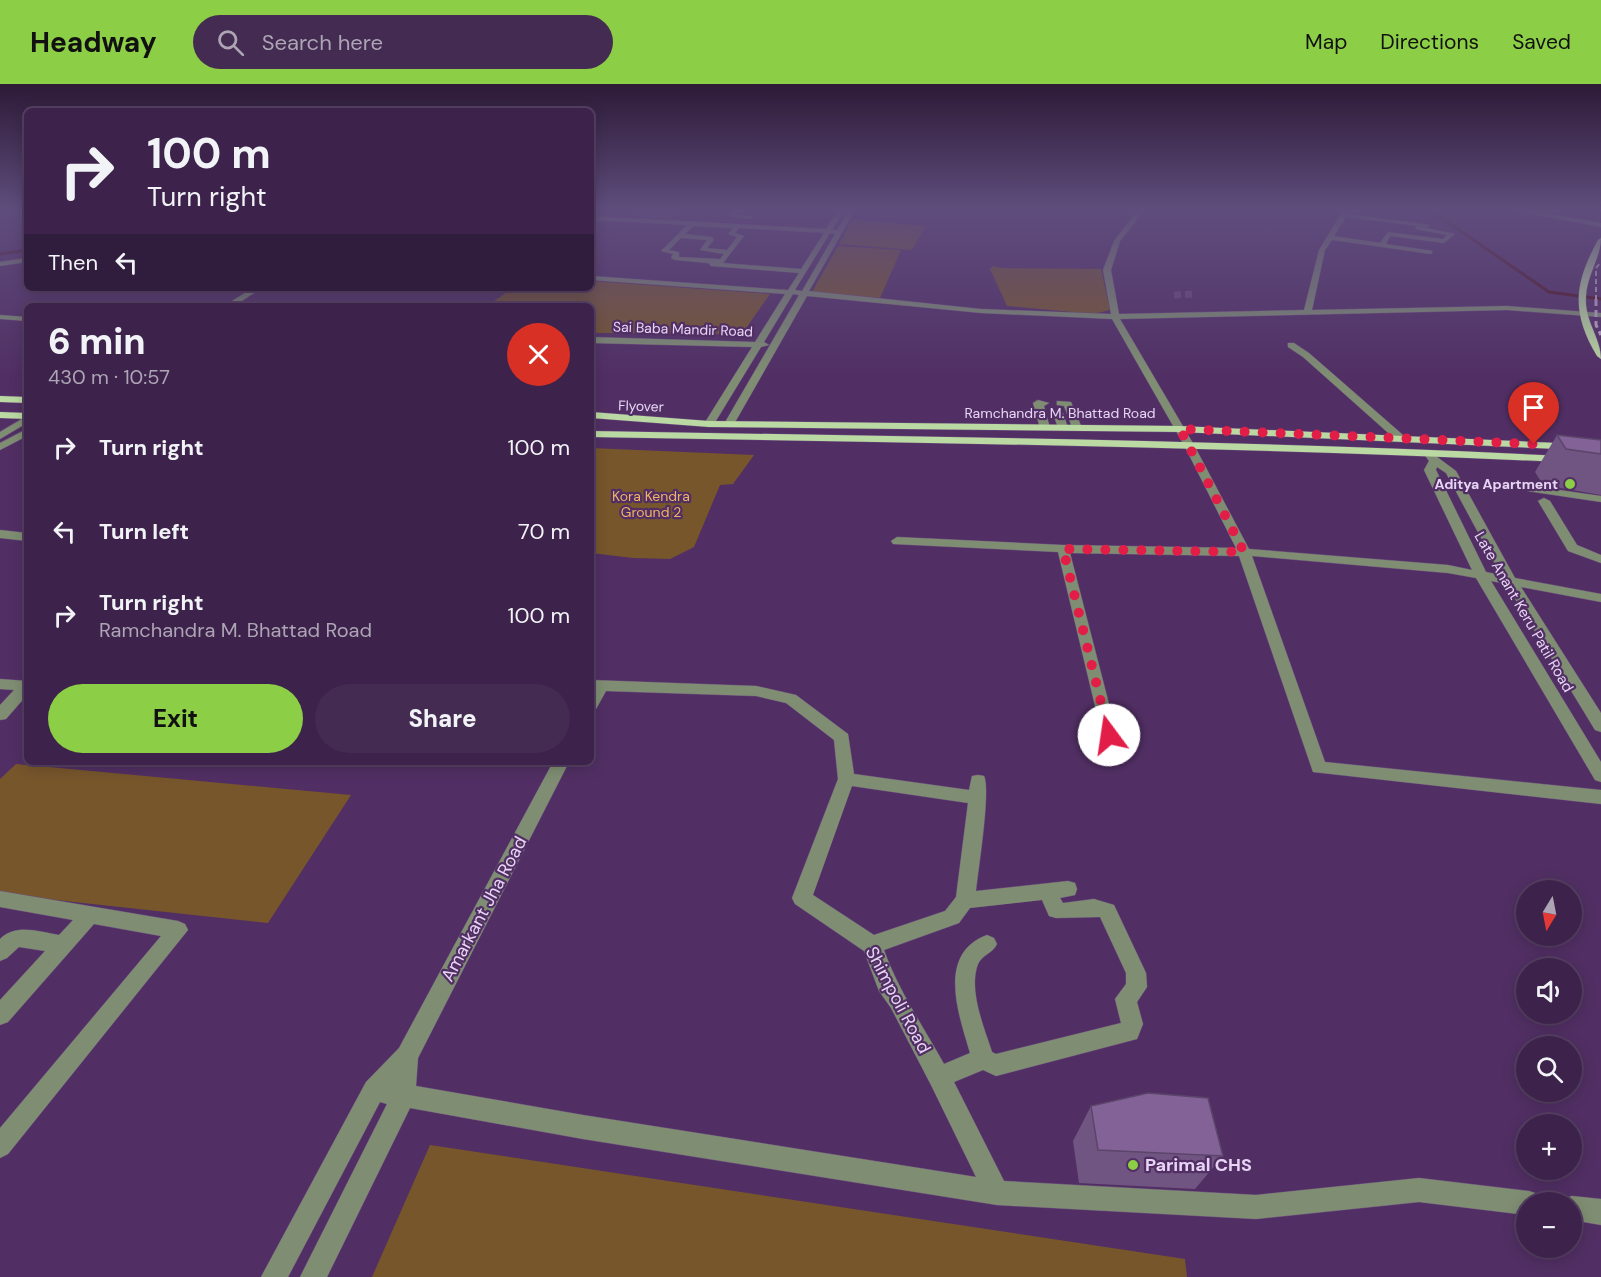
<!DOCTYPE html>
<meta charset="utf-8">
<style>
:root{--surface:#3d234b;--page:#442b52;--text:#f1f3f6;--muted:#ada4b5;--line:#564063;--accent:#8cce45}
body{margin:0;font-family:"DM Sans",sans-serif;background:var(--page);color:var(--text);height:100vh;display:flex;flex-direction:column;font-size:22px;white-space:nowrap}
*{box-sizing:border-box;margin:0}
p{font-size:20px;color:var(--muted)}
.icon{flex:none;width:33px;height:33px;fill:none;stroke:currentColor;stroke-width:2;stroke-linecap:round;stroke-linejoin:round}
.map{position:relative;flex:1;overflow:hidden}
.drawer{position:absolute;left:24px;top:219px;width:570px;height:462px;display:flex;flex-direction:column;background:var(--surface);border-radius:9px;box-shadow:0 3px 15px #0003,0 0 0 2px var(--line)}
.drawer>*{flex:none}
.guide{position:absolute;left:24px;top:24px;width:570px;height:183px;border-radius:9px;box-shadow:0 3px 15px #0003,0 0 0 2px var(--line);background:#3d234b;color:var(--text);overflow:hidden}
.needle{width:39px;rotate:190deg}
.controls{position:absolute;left:1516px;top:796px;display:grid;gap:12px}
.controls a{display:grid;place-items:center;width:66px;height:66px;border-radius:50%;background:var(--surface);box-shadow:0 3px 15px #0003,0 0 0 2px var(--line);font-size:30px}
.pin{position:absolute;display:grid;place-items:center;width:51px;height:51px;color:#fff;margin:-62px -26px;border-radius:50% 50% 50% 0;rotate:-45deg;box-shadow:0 0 6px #0007}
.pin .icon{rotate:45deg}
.me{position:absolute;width:66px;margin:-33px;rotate:346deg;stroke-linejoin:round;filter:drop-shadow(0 0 4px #0008)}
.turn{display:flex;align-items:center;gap:21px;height:126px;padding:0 24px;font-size:27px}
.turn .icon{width:78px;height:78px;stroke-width:2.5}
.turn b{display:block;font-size:42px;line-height:51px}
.then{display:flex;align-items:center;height:57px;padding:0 24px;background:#0003;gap:12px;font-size:22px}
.round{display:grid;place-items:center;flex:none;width:63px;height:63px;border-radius:32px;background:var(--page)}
.summary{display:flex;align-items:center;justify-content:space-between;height:102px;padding:0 24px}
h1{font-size:36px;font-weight:800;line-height:45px}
.cta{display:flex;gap:12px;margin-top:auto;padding:12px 24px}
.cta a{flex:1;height:69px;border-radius:36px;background:var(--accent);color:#111;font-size:24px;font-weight:800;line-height:69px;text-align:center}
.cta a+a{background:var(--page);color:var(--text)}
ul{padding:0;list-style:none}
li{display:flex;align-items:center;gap:18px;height:84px;padding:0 24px}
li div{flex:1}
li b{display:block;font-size:22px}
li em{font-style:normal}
header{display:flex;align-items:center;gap:36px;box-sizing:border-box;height:84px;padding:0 30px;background:var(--accent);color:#111}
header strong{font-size:28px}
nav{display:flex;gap:33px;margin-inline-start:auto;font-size:21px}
.search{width:420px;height:54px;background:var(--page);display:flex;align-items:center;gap:15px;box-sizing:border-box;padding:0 21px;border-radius:33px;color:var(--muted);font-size:22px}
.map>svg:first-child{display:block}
.green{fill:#77562c}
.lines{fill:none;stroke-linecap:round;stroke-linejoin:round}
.stream{stroke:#4e1220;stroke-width:3}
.minor-tunnel{stroke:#68487a;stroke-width:7;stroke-dasharray:7 4;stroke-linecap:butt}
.minor-casing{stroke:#6c4d7e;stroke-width:1}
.major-casing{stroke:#6c4d7e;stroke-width:1}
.minor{fill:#7f8e73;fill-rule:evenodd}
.major{fill:#bbdaa3;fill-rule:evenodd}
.rail-far1{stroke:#bfa7cd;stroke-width:2;stroke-dasharray:5 3;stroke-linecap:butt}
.rail{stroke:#bfa7cd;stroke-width:3;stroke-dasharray:7 4;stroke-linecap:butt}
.wall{fill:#705482}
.shaded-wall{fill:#5b456a}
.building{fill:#826297;stroke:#5b456a;stroke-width:1.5}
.route{stroke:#e11d48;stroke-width:10;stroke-dasharray:0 18}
.poi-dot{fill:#8cce45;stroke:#512f64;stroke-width:2}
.labels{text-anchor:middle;stroke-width:4.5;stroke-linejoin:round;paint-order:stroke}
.far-street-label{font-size:14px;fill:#e8d5f5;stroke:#512f64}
.far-poi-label{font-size:14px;font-weight:bold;fill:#e8d5f5;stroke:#512f64;text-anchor:end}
.far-park-label{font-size:14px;fill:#f0b364;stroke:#512f64}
.street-label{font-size:15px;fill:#e8d5f5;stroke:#512f64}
.near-street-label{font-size:18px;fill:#e8d5f5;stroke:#512f64}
.near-poi-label{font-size:18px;font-weight:bold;fill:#e8d5f5;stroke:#512f64;text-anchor:start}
</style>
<header>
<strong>Headway</strong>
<div class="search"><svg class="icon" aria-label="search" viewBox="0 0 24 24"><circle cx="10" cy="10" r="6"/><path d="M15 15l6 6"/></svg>Search here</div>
<nav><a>Map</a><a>Directions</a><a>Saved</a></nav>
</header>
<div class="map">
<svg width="1601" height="1193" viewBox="0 0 1601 1193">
<rect width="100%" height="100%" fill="#512f64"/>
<path class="green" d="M852 136 926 142 912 166 839 160Z
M838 162 901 166 880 214 812 208Z
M993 182 1001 184 1101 185 1110 226 1093 230 1007 222 990 185Z
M591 197 770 210 742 250 591 249V222H487L513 204H591Z
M591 364 754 371 733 400 720 401 694 463 670 475 633 474 591 469Z
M16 680 351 711 268 839 0 810V695Z
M430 1061 1185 1175 1187 1193H372Z"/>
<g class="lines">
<path class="stream" d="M1430 126 1549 208 1601 215
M0 170 27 166"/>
<path class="minor-tunnel" d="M1174 211 1196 210"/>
<defs>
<path id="minor" d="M732 126H739L736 130 754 133 751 135 730 132Z
M838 126H844L832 146H837L849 126H855L809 207 981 225 1111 230 1103 186 1114 157 1138 126H1145L1120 157 1111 186 1119 230 1304 226 1319 166 1341 130 1345 126H1351L1349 130 1430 141 1427 143 1346 133 1334 152 1380 159 1388 148 1443 155 1447 151 1415 145 1417 142 1455 150 1444 159 1390 152 1386 160 1433 167 1431 170 1332 156 1325 166 1312 226 1507 222 1601 229V233L1507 226 1120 235 1194 361 1249 465 1448 481 1472 486 1424 386 1429 377 1424 370 1429 367 1456 387 1515 494 1601 510V518L1521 503 1601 629V648L1595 646 1506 500 1491 497 1601 678V698L1595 696 1476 494 1448 489 1252 472 1325 678 1601 706V720L1313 688 1239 472 1070 469 1117 651 1115 655H1103L1058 468 893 460 891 457 897 453 1063 461 1236 464 1184 361 1112 235 981 229 807 212 734 340 729 343 724 340 799 211 793 210 764 258 769 261 761 263 714 340 709 343 704 340 752 263 591 259V253L755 258 785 210 591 196V192L788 206 799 189 711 182 708 179 675 176 671 174 673 170 661 167 687 141 591 136V132L826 145ZM694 142 733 144 728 150 737 153 727 166 707 164 714 156 712 153 685 150ZM739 144 824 149 801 185 723 179 744 152 735 149ZM830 149 835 150 802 207 795 206ZM681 154 707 156 700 166 724 170 720 175 679 173V168L669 166ZM1437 383 1446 389 1501 491 1486 488 1436 386Z
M1512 126H1528L1601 139V143Z
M27 174V178L0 182V178Z
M253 204H262L234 222H224Z
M0 231 27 233V237L0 235Z
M1288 259H1294L1309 269 1403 351V355H1395L1303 273 1288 263Z
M1038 316 1049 319 1044 322 1050 344 1049 346 1040 344 1033 319Z
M1057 317 1071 318 1082 344 1081 346H1073L1064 322 1057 321Z
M1054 327 1063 329 1068 344 1067 346 1058 344 1053 329Z
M27 332V339L0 355V348Z
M27 345V352L0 366V359Z
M1531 402 1601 412V418L1527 407V403Z
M1544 414 1550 417 1577 461 1601 471V479L1568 467 1538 417Z
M0 446 27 449V457L0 454Z
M0 595 27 597V611L6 635 0 636V621L14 606 0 605Z
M591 596 756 602 796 611 848 650 854 690 969 706 972 692 978 691 984 692C991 706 978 787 976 807L1068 797 1075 799 1077 805 1075 811 1060 814 1063 819 1094 815 1114 821 1146 889 1147 903 1137 918 1143 940 1137 955 996 992 983 986 954 998 1004 1097 1256 1111 1419 1094 1529 1107 1538 1110 1541 1119H1527V1131L1419 1118 1256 1135 997 1121 583 1055 410 1024 327 1193H300L387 1020 380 1018 288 1193H261L366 998 399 964 553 678H569L418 974 416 1002 583 1031 976 1093 931 1001 891 924 879 907 864 867 795 820 792 814 838 695 834 656 786 619 756 612 606 607 596 625 591 626ZM852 702 968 719 956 813 945 827 874 851 813 811ZM1042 816 1049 832 1056 834 1100 833 1126 889V900L1115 915 1121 939 996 970 992 968C984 943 968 906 978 880 982 871 993 869 997 860L994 854 987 851C936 870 959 931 970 969L944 980C923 942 898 906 884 866L959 839 970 824Z
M0 807 178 837 185 840 188 846 8 1070 0 1074V1044L161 852 94 840 8 938 0 941V916L45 867 19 863 7 874 0 877V855C16 839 40 848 59 851L73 836 0 823Z
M1572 1112 1601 1115V1141L1572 1136V1119H1562L1563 1115Z"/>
<path id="major" d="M1601 154C1601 173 1587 191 1586 212 1584 237 1601 254 1601 275L1597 272C1571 228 1574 200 1598 156Z
M0 312 27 313V319L0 318Z
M0 328 27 329V335L0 334Z
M591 328 709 337 1180 342 1601 361V367L1180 348 709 343 591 334Z
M591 347C928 353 1265 356 1601 374V380C1265 363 928 359 591 353Z"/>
</defs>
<use href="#minor" class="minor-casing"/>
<use href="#major" class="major-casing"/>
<use href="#minor" class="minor"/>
<use href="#major" class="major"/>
<path class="rail-far1" d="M1596 216V184L1601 178"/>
<path class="rail" d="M1596 215V241L1601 251"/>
</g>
<path class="wall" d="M635 126H681L672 134 636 132Z
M1557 351 1601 356V411L1543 401 1535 388Z
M1091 1022 1223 1072 1195 1105 1079 1099 1073 1057Z"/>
<path class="shaded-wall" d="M672 126H681L672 134Z"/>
<path class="building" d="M1557 351 1601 356V370L1566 365Z
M1148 1009 1208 1014 1223 1072 1098 1066 1091 1022Z"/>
<linearGradient id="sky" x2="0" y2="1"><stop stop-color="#2d1a37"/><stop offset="0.43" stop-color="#5f4d7d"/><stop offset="1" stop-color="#5f4d7d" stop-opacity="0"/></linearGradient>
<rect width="1601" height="293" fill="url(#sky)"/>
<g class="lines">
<path class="route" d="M1109 651 1063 465 1244 468 1180 345 1534 360"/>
</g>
<g class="poi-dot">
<circle cx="1570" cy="400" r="6"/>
<circle cx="1133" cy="1081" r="6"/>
</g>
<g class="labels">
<g class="far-street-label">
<text transform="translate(683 245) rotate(2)" y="5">Sai Baba Mandir Road</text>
<text transform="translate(641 322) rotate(2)" y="5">Flyover</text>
<text x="1060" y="334">Ramchandra M. Bhattad Road</text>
</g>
<g class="far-poi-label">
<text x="1558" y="405">Aditya Apartment</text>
</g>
<g class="far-park-label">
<text x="651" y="417">Kora Kendra<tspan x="651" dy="16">Ground 2</tspan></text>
</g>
<g class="street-label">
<text transform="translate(1524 528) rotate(60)" y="5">Late Anant Keru Patil Road</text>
</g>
<g class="near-street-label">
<text transform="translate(484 825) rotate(-62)" y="6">Amarkant Jha Road</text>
<text transform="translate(898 916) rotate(62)" y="6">Shimpoli Road</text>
</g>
<g class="near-poi-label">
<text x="1145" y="1087">Parimal CHS</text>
</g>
</g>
</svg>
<div class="controls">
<a><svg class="needle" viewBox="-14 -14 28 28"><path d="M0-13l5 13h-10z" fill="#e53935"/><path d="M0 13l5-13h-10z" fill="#ada4b5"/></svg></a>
<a><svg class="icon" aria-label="sound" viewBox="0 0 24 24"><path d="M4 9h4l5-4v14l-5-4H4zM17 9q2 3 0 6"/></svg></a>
<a><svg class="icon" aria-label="search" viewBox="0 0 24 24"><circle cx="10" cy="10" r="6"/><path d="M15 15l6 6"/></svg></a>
<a>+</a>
<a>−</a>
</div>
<div class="pin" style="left:1534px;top:360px;background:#d93025"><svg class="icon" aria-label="arrive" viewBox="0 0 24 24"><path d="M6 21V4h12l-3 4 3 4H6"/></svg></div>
<svg class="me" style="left:1109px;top:651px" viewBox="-20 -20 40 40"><circle r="19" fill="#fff"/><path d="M0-13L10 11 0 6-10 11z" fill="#e11d48"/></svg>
<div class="guide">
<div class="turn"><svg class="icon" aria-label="right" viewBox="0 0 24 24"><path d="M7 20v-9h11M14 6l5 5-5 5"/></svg><div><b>100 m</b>Turn right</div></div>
<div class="then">Then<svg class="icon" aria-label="left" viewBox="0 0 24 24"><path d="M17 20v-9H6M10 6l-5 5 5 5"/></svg></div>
</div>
<section class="drawer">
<div class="summary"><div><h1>6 min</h1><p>430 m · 10:57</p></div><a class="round" style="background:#d93025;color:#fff"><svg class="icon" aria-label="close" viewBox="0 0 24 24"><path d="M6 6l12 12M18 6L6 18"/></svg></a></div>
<ul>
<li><svg class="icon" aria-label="right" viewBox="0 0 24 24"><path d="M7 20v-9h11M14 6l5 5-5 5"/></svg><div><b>Turn right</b></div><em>100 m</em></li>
<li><svg class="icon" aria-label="left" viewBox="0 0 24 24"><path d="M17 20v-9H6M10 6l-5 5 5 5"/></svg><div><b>Turn left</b></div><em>70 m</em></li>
<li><svg class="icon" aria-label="right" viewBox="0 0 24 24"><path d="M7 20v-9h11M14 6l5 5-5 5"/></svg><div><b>Turn right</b><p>Ramchandra M. Bhattad Road</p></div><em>100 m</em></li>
</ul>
<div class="cta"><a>Exit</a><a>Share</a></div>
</section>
</div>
